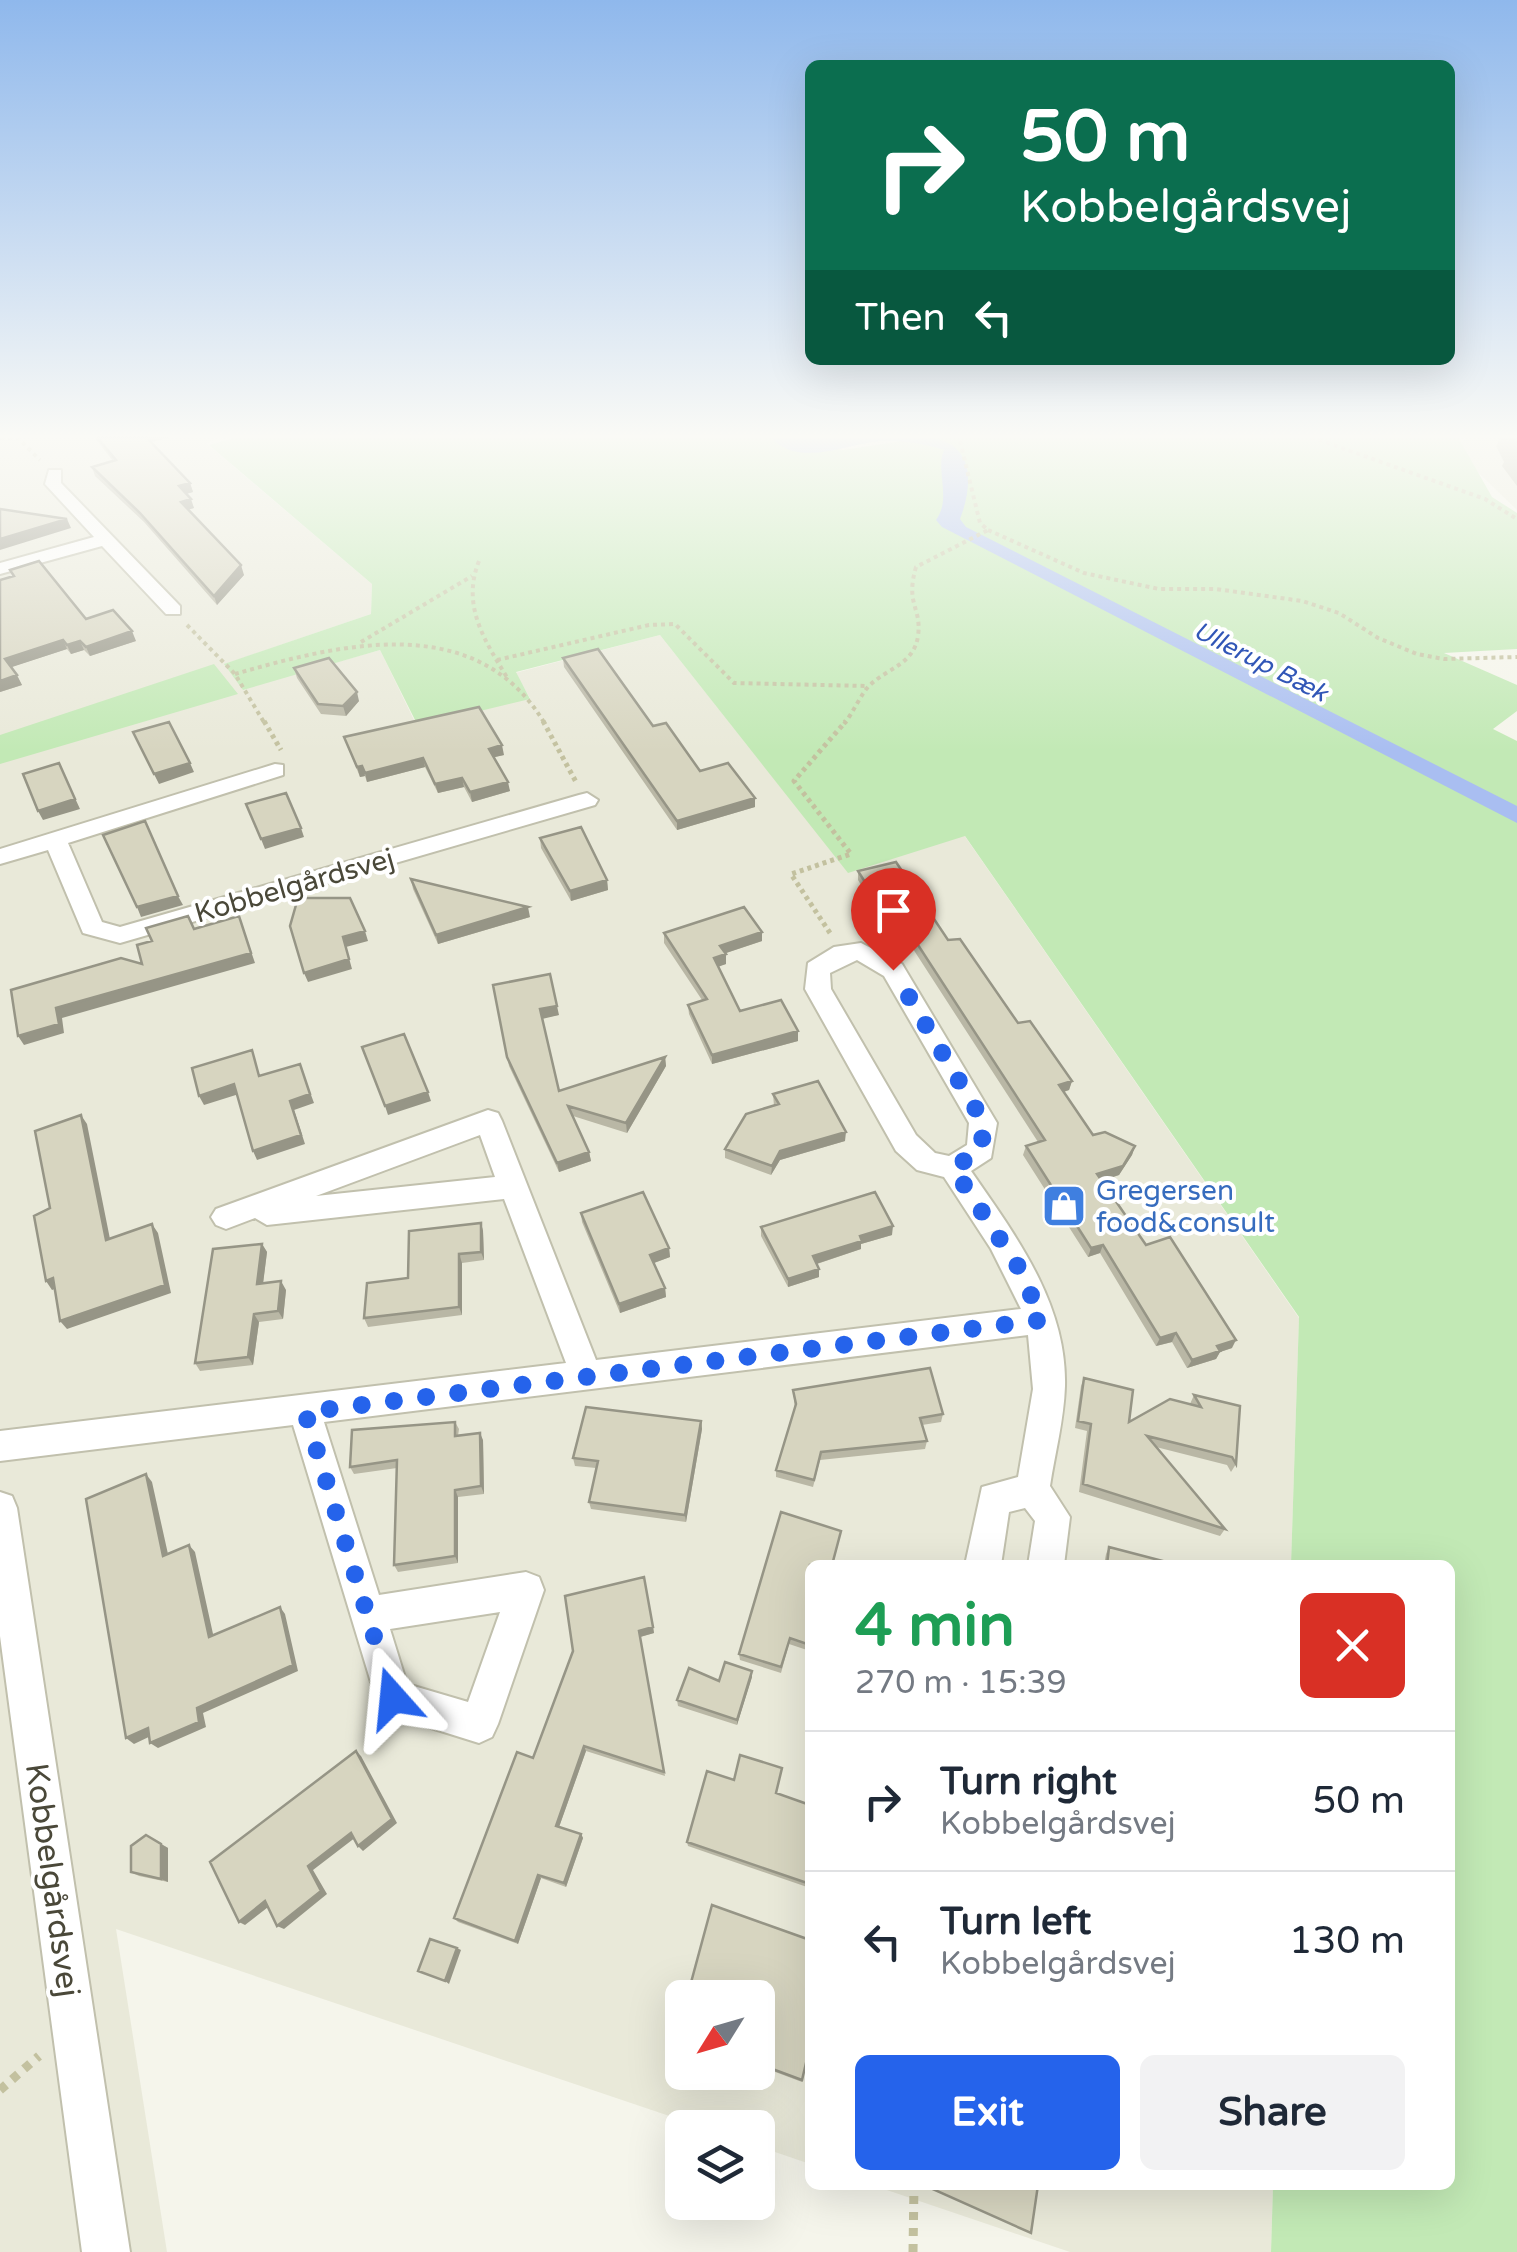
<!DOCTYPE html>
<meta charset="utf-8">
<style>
:root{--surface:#fff;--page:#f2f2f3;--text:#1f2937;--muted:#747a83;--line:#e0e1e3;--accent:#2563eb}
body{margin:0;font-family:"Varela Round",sans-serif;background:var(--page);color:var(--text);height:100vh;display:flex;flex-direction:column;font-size:38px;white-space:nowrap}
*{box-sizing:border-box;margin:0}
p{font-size:32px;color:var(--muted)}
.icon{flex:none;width:55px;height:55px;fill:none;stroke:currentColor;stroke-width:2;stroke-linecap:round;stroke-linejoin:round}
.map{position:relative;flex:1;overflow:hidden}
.drawer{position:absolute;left:805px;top:1560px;width:650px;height:630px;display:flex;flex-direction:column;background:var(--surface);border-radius:15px;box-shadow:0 10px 40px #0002}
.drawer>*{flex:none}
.guide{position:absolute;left:805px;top:60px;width:650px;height:305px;border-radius:15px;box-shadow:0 10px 40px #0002;background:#0b6e4f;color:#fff;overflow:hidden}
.needle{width:65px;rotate:233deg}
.fabs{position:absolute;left:665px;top:1980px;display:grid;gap:20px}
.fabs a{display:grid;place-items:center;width:110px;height:110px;border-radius:15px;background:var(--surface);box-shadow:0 10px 40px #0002;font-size:50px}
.pin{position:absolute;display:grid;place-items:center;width:85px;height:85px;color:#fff;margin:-102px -42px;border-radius:50% 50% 50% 0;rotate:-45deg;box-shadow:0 0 10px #0007}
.pin .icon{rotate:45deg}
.me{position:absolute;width:110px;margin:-55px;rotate:342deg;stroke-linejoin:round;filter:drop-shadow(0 0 8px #0008)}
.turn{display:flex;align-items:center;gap:35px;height:210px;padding:0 50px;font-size:45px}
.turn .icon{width:130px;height:130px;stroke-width:2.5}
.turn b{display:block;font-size:70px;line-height:85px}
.then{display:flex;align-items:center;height:95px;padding:0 50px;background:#0003;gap:20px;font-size:38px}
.round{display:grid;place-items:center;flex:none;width:105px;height:105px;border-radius:15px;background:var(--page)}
.overview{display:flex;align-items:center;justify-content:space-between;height:170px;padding:0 50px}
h1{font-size:60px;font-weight:700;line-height:75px;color:#1e9e55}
.action{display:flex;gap:20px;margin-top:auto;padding:20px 50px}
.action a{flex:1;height:115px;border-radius:15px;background:var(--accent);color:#fff;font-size:40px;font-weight:700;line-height:115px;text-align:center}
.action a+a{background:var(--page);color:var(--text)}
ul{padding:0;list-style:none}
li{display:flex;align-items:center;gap:30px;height:140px;padding:0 50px;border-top:2px solid var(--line)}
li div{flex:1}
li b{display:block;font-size:38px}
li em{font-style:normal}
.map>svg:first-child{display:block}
.residential{fill:#e9e9d9;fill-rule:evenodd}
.green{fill:#c2e9b5}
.water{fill:#a9bef1}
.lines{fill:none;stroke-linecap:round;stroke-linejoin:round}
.minor-casing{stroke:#c1c0ad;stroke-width:4}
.path-far2{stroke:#c3c19f;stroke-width:4;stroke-dasharray:4 4;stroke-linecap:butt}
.path-far1{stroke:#c3c19f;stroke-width:5;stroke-dasharray:4 4;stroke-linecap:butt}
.path{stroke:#c3c19f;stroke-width:9;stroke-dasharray:8 8;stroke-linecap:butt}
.minor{fill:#fff;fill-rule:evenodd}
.wall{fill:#b9b7a5}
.shaded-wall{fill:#969586}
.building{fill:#d7d5c0;stroke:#969586;stroke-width:2.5}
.route{stroke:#2563eb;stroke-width:18;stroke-dasharray:0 32.4}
.labels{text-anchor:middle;stroke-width:8;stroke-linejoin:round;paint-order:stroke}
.far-water-label{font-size:25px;font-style:italic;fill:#3156b7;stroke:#fff}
.street-label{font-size:28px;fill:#4a4839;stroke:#fff}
.shop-label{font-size:28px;fill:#366cbe;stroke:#fff;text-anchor:start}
.near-street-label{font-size:32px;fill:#4a4839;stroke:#fff}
</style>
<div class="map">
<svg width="1517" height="2252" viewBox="0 0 1517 2252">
<rect width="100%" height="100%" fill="#f5f5eb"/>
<path class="residential" d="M0 437H224L206 443 372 584 371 614 225 664 243 689 380 650 417 726 530 698 515 673 660 635 848 872 964 835 1299 1318 1291 1565H810V2164L758 2146V2128L702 2127 116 1929 167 2252H0ZM682 1998H758V2072H682Z
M1465 437H1517V510L1457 452Z
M872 2185H1273L1271 2252H1070Z"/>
<path class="green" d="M238 437H771L843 450 902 441 898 437H1458L1492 497 1517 513V649L1444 653 1517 685V711L1493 729 1517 741V2252H1271L1273 2185H1450V1565H1291L1299 1317 965 836 848 873 660 635 516 672 530 699 418 726 380 650 243 690 224 664 371 614 372 584 209 445Z
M214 664 238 694 0 764V735Z"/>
<path class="water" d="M771 437 930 438C975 443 973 485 960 519L966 527 1517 806V823L942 527 936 520C952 498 935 471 944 450 927 444 900 440 882 441 847 443 798 469 771 437Z"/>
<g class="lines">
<defs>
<path id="minor" d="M49 470H61V483L180 606V614H166L102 546 0 574V563L94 537 45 484Z
M275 764 283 765V775L68 843 102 922 120 927 579 795 587 793 598 800 595 805 120 943 83 933 48 850 0 864V849Z
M861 943 902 964 997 1123 991 1158 971 1171C1016 1236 1067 1304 1065 1386 1064 1420 1055 1453 1050 1486L1070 1517 1064 1565H1028L1035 1521 1025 1508 1009 1512 1001 1565H965L982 1487 1018 1477 1033 1389 1028 1335 324 1422 379 1595 526 1572 539 1577 544 1590 498 1724 492 1737 479 1743 380 1712 293 1425 0 1461V1431L566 1363 504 1199 267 1225 255 1218 226 1229 216 1225 211 1217 216 1209 488 1110 498 1113 502 1121 596 1360 1021 1309 991 1249 944 1177 917 1170 896 1151 805 989 808 963 834 947ZM857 960 884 976 969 1123 967 1145 949 1156 935 1153 916 1135 831 989 830 973ZM480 1135 495 1177 316 1196ZM500 1612 468 1702 407 1684 390 1629Z
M0 1492 12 1496 17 1508 130 2252H82L0 1636Z"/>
</defs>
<use href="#minor" class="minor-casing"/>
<path class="path-far2" d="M1311 437 1485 499 1517 519
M0 438H18L40 460
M988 530 1084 573 1159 589H1216L1302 601 1339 613 1378 638 1417 654 1444 659 1517 657
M479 561C461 606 485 641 508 679
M187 625 235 674 265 724
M361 642 472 576
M497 660 649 625 675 624 734 683 867 686
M235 674C340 644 477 609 545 724
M844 724C853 713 862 692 870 685 888 668 914 664 918 636 922 607 905 605 916 567L988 530 980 523 959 437"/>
<path class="path-far1" d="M264 721 281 750
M543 721 576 782
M830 933 791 874 851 854 794 781 846 721"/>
<path class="path" d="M0 2090 39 2056
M913 2252 914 2185"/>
<use href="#minor" class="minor"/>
</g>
<path class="wall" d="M94 437H171L151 442 190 483 193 492 186 494 194 508 188 509 244 575 217 605 144 522 95 476 92 467 113 461Z
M1501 437H1517V486L1502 466 1504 462 1496 446Z
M10 570 86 619 136 641 90 656 84 650 71 654 67 649 11 667 22 685 0 692V580L13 576Z
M563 658 653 726 700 771 755 798V807L677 830 564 667Z
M294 668 359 701 346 716 321 714 297 678Z
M344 737 504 755 494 757 510 791 472 802 464 787 438 793 425 767 367 782 365 776 360 777Z
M540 838 607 880 608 890 571 901 541 848Z
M858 871 948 940 1018 1023 1072 1081 1069 1090 1064 1092 1093 1135 1135 1146 1132 1155 1119 1175 1102 1181 1146 1245 1232 1348 1220 1352 1216 1359 1187 1368 1172 1342 1156 1346 1100 1253 1088 1257 1023 1155 1026 1146 1038 1142 904 935 893 937 858 880Z
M411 879 530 917 438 944 413 889Z
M664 933 762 941 726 953V964L718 966 740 1011 798 1031V1041L712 1064 689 1014 688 1005 702 1000 664 943Z
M493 985 559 1015 542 1018 559 1091 665 1057 666 1066 627 1133 573 1116 589 1152 591 1161 559 1172 509 1066Z
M773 1094 845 1141 780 1160 771 1175 725 1158V1149L774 1106Z
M581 1213 669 1248 670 1257 654 1263 665 1288 666 1297 620 1313 582 1222Z
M481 1223 483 1231 484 1260 462 1263V1315L368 1327 364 1318 408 1278Z
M761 1227 892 1235 861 1244V1249L817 1264 819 1277 788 1287 761 1236Z
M262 1244 267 1252 263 1283 286 1290 283 1319 259 1322 253 1365 200 1371 195 1363Z
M1084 1378 1129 1422 1190 1404 1194 1395 1236 1464 1231 1472 1227 1465 1156 1447 1225 1529 1220 1536 1079 1492 1087 1431 1075 1428 1081 1386Z
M793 1390 943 1414 941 1422 922 1425 927 1441 925 1449 820 1460 813 1487 776 1477V1470L795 1408Z
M701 1421 702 1429 686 1522 591 1509 589 1502 596 1468 575 1466 573 1458Z
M455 1422 459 1429 458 1436 483 1440 484 1494 458 1497V1563L398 1572 394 1565 397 1468 354 1474 350 1467Z
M781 1512 841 1531 833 1565H810V1651L789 1644 781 1673 740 1660 739 1654Z
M1109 1547 1178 1565H1104L1106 1554Z
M644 1577 654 1633 640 1637 665 1776 586 1751 559 1827 581 1834 583 1838 566 1887 541 1878 518 1944 458 1922 454 1918 533 1758 573 1651Z
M752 1671V1677L737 1725 678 1706 677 1700Z
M781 1773 776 1794 810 1805V1888L688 1846 687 1842 734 1780Z
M146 1835 168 1848V1882L139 1876 131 1872Z
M712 1905 802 2080V2082L759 2066 768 2021 758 2017V1998H703L690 1993 689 1990Z"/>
<path class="shaded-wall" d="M144 437H171L147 443Z
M190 483 193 492 182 495 179 486Z
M191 499 194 508 184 511 181 502Z
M67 519 71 528 0 550V539Z
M241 565 244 575 217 605 214 596Z
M132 631 136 641 90 656 86 647Z
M63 640 67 649 9 668 5 659Z
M80 641 84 650 71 654 67 645Z
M17 675 22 685 0 692V681Z
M357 692 359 701 346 716 343 706Z
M502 745 504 755 491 758 489 749Z
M423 758 425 767 367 782 365 773Z
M59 763 80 809 43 820 38 811Z
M190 763 194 772 159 784 154 774Z
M362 766 365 776 360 777 357 767Z
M462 778 464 787 438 793 435 784Z
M508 782 510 791 472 802 470 792Z
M755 798V807L677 830V821Z
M301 828 304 837 265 849 261 839Z
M607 880 608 890 571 901 570 891Z
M178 896 183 905 141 917 137 907Z
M528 907 530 917 438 944 436 935Z
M239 916 255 963 62 1018 64 1033 24 1045 18 1036 56 1008Z
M905 925 904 935 893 937 894 928Z
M365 931 368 941 346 947 352 969 308 982 304 973 343 937Z
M762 932V941L720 955V946Z
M726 954V964L715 968 714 958Z
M557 1006 559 1015 542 1019 540 1009Z
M798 1031V1041L712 1064V1055Z
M665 1057 666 1066 627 1133 626 1123Z
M303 1073 314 1103 294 1110 305 1144 257 1160 253 1151 290 1101Z
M1072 1081 1069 1090 1056 1094 1059 1085Z
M234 1084 239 1094 204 1105 199 1096Z
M428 1092 431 1101 388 1115 385 1106Z
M81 1115 87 1124 112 1249 106 1240Z
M846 1132 845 1141 780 1160 771 1175 772 1166 780 1151Z
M1135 1146 1132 1155 1119 1175 1094 1183 1097 1174Z
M589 1152 591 1161 559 1172 557 1163Z
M481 1223 483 1231 484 1260 481 1252Z
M152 1224 158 1233 171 1293 67 1329 60 1321Z
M893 1226 892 1235 861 1244V1249L813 1265V1256L860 1236Z
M262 1244 267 1252 262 1292 257 1284Z
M1103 1245 1100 1253 1088 1257 1091 1248Z
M669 1248 670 1257 651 1264 650 1255Z
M459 1254 462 1263V1315L459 1307Z
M819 1269V1277L788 1287V1279Z
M53 1278 60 1287 52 1290 46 1281Z
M281 1281 286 1290 283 1319 278 1311Z
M665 1288 666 1297 620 1313 619 1304Z
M254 1314 259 1322 253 1365 248 1357Z
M1176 1333 1172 1342 1156 1346 1160 1338Z
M1236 1340 1232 1348 1220 1352 1216 1359 1187 1368 1192 1360 1217 1346Z
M701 1421 702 1429 686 1522 685 1515Z
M480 1433 483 1440 484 1494 481 1486Z
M146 1474 152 1482 170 1563 163 1556Z
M455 1490 458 1497V1563L455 1556Z
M189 1545 195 1552 215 1643 209 1637Z
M280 1607 285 1614 298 1671 203 1713 206 1727 158 1748 150 1743 197 1708Z
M653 1627 654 1633 640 1637 665 1776 639 1631Z
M752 1671V1677L737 1725V1720Z
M148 1728 155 1734 134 1744 126 1738Z
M584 1746 586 1751 558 1830 556 1826Z
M356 1751 361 1756 397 1823 363 1851 358 1846Z
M351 1833 356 1837 313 1870 327 1894 284 1929 277 1926 308 1866Z
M581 1834 583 1838 566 1887 564 1883Z
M161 1844 168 1848V1882L161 1879Z
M538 1875 541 1878 518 1944 515 1941Z
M265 1901 272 1904 245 1925 239 1922Z
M457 1948 461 1950 449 1984 445 1981Z"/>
<path class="building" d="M97 437H146L190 483 179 486 191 499 181 502 241 565 214 596 140 513 92 467 116 460Z
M0 509 67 519 0 539Z
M39 561 86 619 113 610 132 631 86 647 80 641 67 645 63 640 5 659 17 675 0 681V580L14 576 10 570Z
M598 649 653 726 666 723 700 771 728 763 755 798 677 821 563 658Z
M329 658 357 692 343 706 318 704 294 668Z
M479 707 502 745 489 749 508 782 470 792 462 778 435 784 423 758 365 773 362 766 357 767 344 737Z
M169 722 190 763 154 774 133 732Z
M59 763 75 799 38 811 23 774Z
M286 793 301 828 261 839 246 804Z
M145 821 178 896 137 907 103 835Z
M581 827 607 880 570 891 540 838Z
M896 862 948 940 960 939 1018 1023 1030 1021 1072 1081 1059 1085 1093 1135 1105 1132 1135 1146 1123 1166 1097 1174 1146 1245 1170 1237 1236 1340 1217 1346 1220 1351 1192 1360 1176 1333 1160 1338 1103 1245 1091 1248 1026 1146 1045 1140 905 925 894 928 858 871Z
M411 879 528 907 436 935Z
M298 898H350L365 931 343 937 349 959 304 973 290 926Z
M744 907 762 932 720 946 726 954 714 958 740 1011 781 1000 798 1031 712 1055 688 1005 707 999 664 933Z
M188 916 194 929 239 916 251 953 56 1008 59 1024 18 1036 11 990 121 958 142 964 137 945 152 941 146 928Z
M550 974 557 1006 540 1009 559 1091 665 1057 626 1123 568 1106 589 1152 557 1163 507 1057 493 985Z
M404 1034 428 1092 385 1106 362 1047Z
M252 1050 259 1076 300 1064 310 1094 290 1101 301 1135 253 1151 234 1084 199 1096 192 1068Z
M818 1081 846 1132 780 1151 772 1166 725 1149 746 1114 779 1104 773 1094Z
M81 1115 106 1240 152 1224 165 1285 60 1321 53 1278 46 1281 34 1216 50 1208 35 1131Z
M643 1192 669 1248 650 1255 665 1288 619 1304 581 1213Z
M875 1192 893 1226 860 1236 862 1241 813 1256 819 1269 788 1279 761 1227Z
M481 1223V1252L459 1254V1307L364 1318 367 1283 408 1278 409 1231Z
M262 1244 257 1284 281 1281 278 1311 254 1314 248 1357 195 1363 213 1249Z
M930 1368 943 1414 920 1418 927 1441 821 1452 814 1480 776 1470 796 1404 793 1390Z
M1084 1378 1133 1390 1129 1422 1170 1399 1201 1407 1194 1395 1240 1406 1236 1464 1232 1457 1147 1436 1225 1529 1083 1484 1091 1424 1078 1421Z
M586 1407 701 1421 685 1515 589 1502 598 1461 573 1458Z
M455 1422V1436L480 1433 481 1486 455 1490V1556L394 1565 397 1460 350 1467 352 1430Z
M146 1474 163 1556 189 1545 209 1637 280 1607 293 1665 197 1708 199 1722 150 1743 148 1728 126 1738 86 1499Z
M781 1512 841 1531 832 1565H810V1645L790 1638 781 1667 739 1654Z
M1109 1547 1178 1565H1107Z
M644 1577 653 1627 639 1631 664 1772 584 1746 556 1826 581 1834 564 1883 538 1875 515 1941 454 1918 517 1752 533 1758 573 1651 565 1596Z
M725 1662 752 1671 737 1720 677 1700 689 1668 719 1681Z
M356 1751 392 1819 358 1846 351 1833 308 1866 321 1891 277 1926 265 1901 239 1922 210 1862Z
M740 1755 782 1768 776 1793 810 1805V1884L687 1842 707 1771 734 1780Z
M146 1835 161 1844V1879L131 1872V1846Z
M712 1905 810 1940V2046L802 2080 759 2064 769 2019 758 2015V1998H709L689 1990Z
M430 1939 457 1948 445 1981 418 1971Z
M928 2185H1038L1031 2233 928 2187Z"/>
<linearGradient id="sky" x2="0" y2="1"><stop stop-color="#8fb8ec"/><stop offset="0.58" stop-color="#fafaf6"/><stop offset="1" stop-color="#fafaf6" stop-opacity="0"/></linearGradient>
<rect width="1517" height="752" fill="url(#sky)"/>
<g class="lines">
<path class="route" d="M393 1698 305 1412 1042 1320 1019 1268 953 1168 981 1150 984 1123 893 970"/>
</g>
<defs>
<symbol id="shop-square" viewBox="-11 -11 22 22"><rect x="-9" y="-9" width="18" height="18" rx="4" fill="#3f7fe0" stroke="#fff"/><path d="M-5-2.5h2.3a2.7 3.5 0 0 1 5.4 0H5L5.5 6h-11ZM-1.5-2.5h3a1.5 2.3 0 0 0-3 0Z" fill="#fff"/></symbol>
</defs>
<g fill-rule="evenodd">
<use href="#shop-square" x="1039" y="1181" width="50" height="50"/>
</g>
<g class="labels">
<g class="far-water-label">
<text transform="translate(1261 661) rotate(27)" y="9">Ullerup Bæk</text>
</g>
<g class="street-label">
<text transform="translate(294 885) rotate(-16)" y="10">Kobbelgårdsvej</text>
</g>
<g class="shop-label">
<text x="1096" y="1200">Gregersen<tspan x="1096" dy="32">food&amp;consult</tspan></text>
</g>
<g class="near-street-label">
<text transform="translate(53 1880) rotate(82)" y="11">Kobbelgårdsvej</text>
</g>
</g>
</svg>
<div class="fabs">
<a><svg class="needle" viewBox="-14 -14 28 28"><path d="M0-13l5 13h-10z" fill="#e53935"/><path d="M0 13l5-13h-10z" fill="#747a83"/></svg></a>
<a><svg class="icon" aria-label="layers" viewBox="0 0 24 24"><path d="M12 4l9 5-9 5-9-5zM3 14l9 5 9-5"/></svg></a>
</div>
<div class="pin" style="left:893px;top:970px;background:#d93025"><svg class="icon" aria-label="arrive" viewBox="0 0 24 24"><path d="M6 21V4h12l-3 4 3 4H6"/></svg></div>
<svg class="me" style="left:393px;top:1698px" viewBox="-20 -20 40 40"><path d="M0-17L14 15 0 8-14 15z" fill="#2563eb" stroke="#fff" stroke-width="4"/></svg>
<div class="guide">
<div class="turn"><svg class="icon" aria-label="right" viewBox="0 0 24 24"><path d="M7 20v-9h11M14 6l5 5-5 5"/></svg><div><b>50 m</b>Kobbelgårdsvej</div></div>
<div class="then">Then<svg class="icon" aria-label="left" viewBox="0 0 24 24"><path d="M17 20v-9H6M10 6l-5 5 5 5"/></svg></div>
</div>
<section class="drawer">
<div class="overview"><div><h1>4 min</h1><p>270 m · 15:39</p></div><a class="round" style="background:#d93025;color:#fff"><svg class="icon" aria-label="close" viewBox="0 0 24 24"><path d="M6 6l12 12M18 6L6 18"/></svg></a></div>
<ul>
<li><svg class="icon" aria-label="right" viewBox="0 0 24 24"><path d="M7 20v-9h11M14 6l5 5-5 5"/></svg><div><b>Turn right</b><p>Kobbelgårdsvej</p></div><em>50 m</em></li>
<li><svg class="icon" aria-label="left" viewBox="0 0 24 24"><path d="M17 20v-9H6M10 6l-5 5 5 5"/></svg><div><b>Turn left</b><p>Kobbelgårdsvej</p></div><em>130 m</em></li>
</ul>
<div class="action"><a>Exit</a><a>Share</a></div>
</section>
</div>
